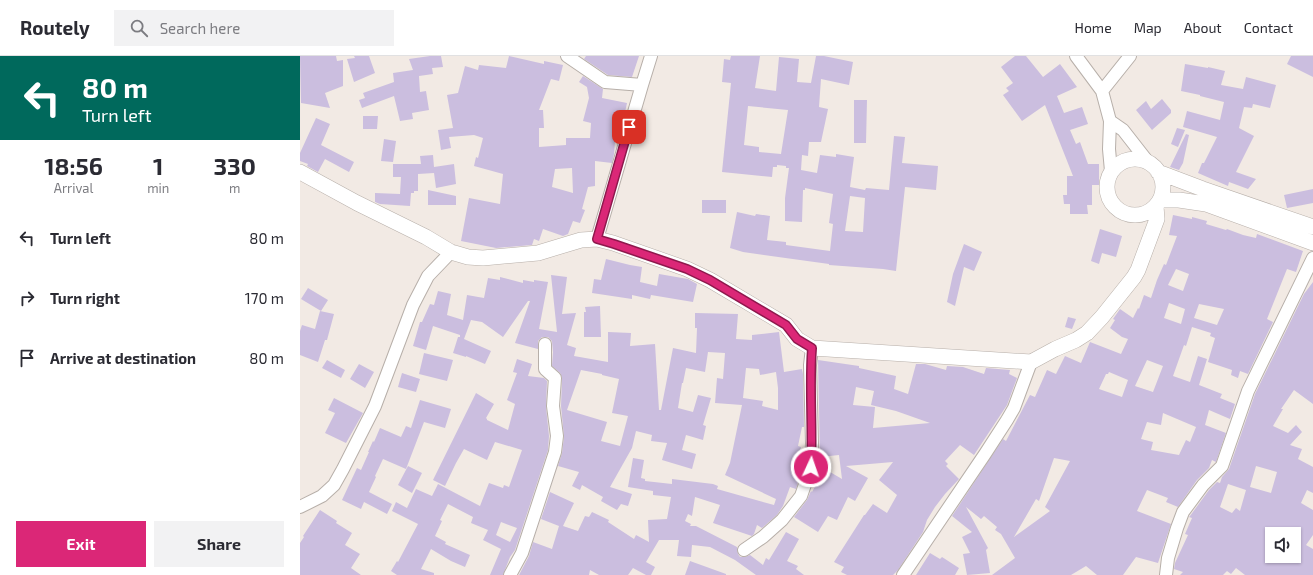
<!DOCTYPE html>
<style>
:root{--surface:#fff;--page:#f2f2f3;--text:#2b2b33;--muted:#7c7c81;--line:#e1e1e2;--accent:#db2777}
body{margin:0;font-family:"Exo 2",sans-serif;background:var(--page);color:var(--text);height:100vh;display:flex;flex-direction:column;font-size:15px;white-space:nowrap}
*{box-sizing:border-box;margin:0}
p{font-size:13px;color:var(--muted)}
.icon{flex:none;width:22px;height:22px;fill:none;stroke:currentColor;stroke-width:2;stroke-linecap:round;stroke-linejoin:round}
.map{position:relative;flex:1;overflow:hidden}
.side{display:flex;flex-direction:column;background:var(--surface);width:300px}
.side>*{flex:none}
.banner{background:#00695c;color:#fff;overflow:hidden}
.controls{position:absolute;left:965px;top:471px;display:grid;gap:8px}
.controls a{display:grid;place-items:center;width:36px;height:36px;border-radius:0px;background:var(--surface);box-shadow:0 1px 3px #0004;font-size:20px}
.pin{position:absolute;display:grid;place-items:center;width:34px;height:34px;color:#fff;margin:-17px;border-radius:8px;box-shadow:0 2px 6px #0006}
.me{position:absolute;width:44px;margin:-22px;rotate:3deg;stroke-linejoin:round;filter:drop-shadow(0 0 3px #0008)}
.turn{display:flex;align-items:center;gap:14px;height:84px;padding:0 16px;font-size:18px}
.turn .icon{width:52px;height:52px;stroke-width:2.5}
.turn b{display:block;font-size:28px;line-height:34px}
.eta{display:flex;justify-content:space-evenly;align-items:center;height:68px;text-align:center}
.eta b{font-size:24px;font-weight:700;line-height:28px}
.action{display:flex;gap:8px;margin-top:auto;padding:8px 16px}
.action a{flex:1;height:46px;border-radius:0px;background:var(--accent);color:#fff;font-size:16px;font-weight:700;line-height:46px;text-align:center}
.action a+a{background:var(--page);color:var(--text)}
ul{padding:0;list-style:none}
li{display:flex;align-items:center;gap:12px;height:60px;padding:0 16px}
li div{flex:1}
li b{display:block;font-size:15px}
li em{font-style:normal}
header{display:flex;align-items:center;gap:24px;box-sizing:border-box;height:56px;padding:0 20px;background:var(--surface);border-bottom:1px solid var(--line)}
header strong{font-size:19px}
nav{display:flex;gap:22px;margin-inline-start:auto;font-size:14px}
.search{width:280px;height:36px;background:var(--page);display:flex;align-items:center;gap:10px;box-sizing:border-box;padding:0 14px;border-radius:0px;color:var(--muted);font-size:15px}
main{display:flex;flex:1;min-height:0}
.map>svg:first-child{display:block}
.building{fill:#cbbedf;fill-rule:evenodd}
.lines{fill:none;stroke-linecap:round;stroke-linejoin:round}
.minor-casing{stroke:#b7afa9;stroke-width:14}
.major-casing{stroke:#b7afa9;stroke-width:16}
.minor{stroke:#fff;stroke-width:12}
.major{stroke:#fff;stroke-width:15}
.route-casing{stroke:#8e194d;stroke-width:10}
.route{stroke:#db2777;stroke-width:7}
</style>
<header>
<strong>Routely</strong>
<div class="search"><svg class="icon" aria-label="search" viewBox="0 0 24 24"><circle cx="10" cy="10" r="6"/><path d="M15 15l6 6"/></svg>Search here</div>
<nav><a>Home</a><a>Map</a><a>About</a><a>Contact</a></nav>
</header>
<main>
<section class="side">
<div class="banner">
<div class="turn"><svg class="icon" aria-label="left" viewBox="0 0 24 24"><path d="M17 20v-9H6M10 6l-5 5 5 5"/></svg><div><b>80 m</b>Turn left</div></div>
</div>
<div class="eta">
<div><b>18:56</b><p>Arrival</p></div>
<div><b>1</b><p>min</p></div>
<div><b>330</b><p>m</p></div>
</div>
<ul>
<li><svg class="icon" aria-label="left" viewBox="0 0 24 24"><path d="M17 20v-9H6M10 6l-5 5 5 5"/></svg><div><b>Turn left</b></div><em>80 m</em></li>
<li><svg class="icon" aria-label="right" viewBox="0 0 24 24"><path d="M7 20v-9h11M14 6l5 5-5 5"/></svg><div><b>Turn right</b></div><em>170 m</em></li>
<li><svg class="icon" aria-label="arrive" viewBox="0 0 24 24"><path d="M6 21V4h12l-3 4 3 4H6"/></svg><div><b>Arrive at destination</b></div><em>80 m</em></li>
</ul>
<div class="action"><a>Exit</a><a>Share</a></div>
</section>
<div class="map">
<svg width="1013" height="519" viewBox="0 0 1013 519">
<rect width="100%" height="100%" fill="#f2eae4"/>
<path class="building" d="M0 0H36L37 5 43 4V30L25 37 30 52 1 47Z
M54 0H69L75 17 54 26 47 3 55 2Z
M130 0H141L143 11 132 12 133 18 119 20 120 36 126 35 129 54 112 57 113 63 100 65 94 40 62 52 59 44 65 42 63 37 94 26 93 17 113 14 109 3Z
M209 0 244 8V5L263 9 259 25 251 23 239 54H243L244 72H239V91L266 89V82H290L291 67 283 65 289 42 287 31 279 26 283 20 303 33 302 42 327 47 321 75 316 74 314 98 312 107 295 105V130L288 131 282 153 285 154 280 167 273 165 268 178 263 180 243 173 239 185 234 183 232 189 196 192 161 185 169 142 200 148 203 118 174 110 176 101 178 102 183 82 174 79 149 81 151 92 141 94 138 74 153 72 147 39 158 37 165 10 178 14 179 9 206 12ZM272 112 273 137 252 131 255 113Z
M286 0H339L332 21 308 19 284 3Z
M431 0H460L455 32 476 35 479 1 499 3 497 26 511 27 516 0H524L553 6 549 29 521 23 519 51 528 53 521 86H509L508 100 502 99 501 114 517 117 520 99 536 101V98L554 101 550 131 565 134 566 132 589 134 594 80 605 81 602 107 638 110 636 134 605 131 596 215 583 213 529 209V208L443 196 430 192 437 156 455 160 456 158 470 160 467 184 486 186V189L530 195 533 168 529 167 533 138 505 132V134H503L502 166 485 165V142L489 112H486V110L477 109V111H473L472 121 422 116 431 27 422 26 424 3 430 4ZM448 50 488 54 481 98 459 96V91L444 89ZM550 140 565 142 563 176 545 175Z
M715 0H726L743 21 760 8 777 31 757 40 764 57 782 51 788 68 770 74 776 88 780 86 788 108H799V129H792V149H787L788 158H770V148H764L763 139H767V120H773L745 49 722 65 703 39 709 35 706 32 713 27 701 11Z
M991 0H1013V21L987 8Z
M885 8 908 12V11L925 15 921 29 943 33 946 21 976 29 970 52 953 48 952 52 944 51 939 72 954 80 936 116 956 123 948 133 929 126 928 130 898 117 902 107H904L917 81 883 71 887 55 920 64 924 46 900 40V39L881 35Z
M862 43 871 54V57L852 74 836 54 846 45 851 53Z
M554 44H567L566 87H554Z
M63 60H78L77 73H63Z
M16 62 30 68 21 89 54 106 49 116 25 103 18 116 7 110 8 108 0 105V97Z
M877 72 885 74 878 91 871 88Z
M886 78 889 79 883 107 879 114 870 111Z
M84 83 96 85 93 106 81 105Z
M133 99 134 111 154 108 156 128 136 132 134 117 118 118V135H114V137H111L110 150 80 148 75 146V137L100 138 101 121H93V108H121L120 100Z
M1013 133V147L987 152 984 139Z
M128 134 156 140V149H128Z
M402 144H426V157H402Z
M873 159 892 163V161L907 165 906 168 926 174 927 173 943 179 956 182 957 178 1003 195 996 216 987 213 967 263 973 266 948 318 940 315 938 322 931 319 932 314 908 306 915 282 910 280 911 277 892 271 886 290 884 289 873 320 890 326 898 300 907 303 899 329 922 338 920 342 935 348 930 363 909 354 905 369 926 377 916 406 912 404 909 412 897 424 878 451 866 446 868 442 847 434 837 455 871 468 858 507 836 501 823 519H797L786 510 771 519H692L715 502 701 478 695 474 697 471 684 460 681 463 666 451 688 492 686 494 690 517 667 519 663 498 670 497 662 481 672 476 652 460 703 383 706 385 730 339 735 341 747 314 756 318 765 300 781 307 790 286 821 298 828 283 822 281 810 272 815 264 813 263 820 253 833 262 838 252 839 253 844 239 851 242 857 224 864 208 866 209 877 180 869 179ZM876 213 889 218 883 235 868 229ZM869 247 885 253 881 268 864 262ZM899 248 924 253 917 269 894 262ZM847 304 863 310 853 336 835 330ZM809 316 828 324 822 341 799 333 806 318H808ZM863 357 896 371 890 386 886 384 879 399 851 394 853 386 841 383 847 366 861 369ZM754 402 770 405 745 451 750 455 714 481 736 443 739 445Z
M800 173 822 180 816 201 802 197 799 208 791 205Z
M664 188 682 196 674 215 664 211 655 250 647 246 653 218Z
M306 203 330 209 342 211 340 226 357 230 359 218 388 223 397 228 393 246 351 239 350 243 332 239V243L292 237 294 223 301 224Z
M251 219 267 221 262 258 276 257 267 289 276 292 274 300 308 306V276L331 277 330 290 355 288 359 354H361L373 292 396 297 397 272H395V257L438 258 436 283 452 284V279L479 276 484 316 502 313 503 318 504 371H502L498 390 501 391 497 408 503 410 496 433 490 431 483 450 477 459 462 472 457 469 454 478 452 480 413 467 420 449 395 441 392 460 388 458 385 465 391 468 390 470H396L437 491 438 498 440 501H445L450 499 463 509 466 502 469 504 486 476 499 483 487 505 498 510 496 513 504 519H456L435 504 410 491 392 489 391 501 377 500 379 484H359L346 506 355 511 351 519H346L333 512 328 519H299L290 514 289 519H219L229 500 233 486 252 493 259 470 241 463 250 436 274 447 263 470 278 475 285 460 289 461 292 456 309 464 308 466 334 483 336 479 349 486 348 464 367 463 371 441 353 439V435L328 431 333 402 344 404 341 422 345 423V425L372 428V423L413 428 418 430 417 433 474 449 476 443 425 419 430 407 442 349 415 347 417 322 423 323 425 297 408 296 405 316 386 312 383 327H382L378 352 393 356 398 339 411 342 403 369 406 370 403 384 386 379 382 394 396 398 392 413 362 404 367 387 351 385 352 379 336 375 332 392 310 431 332 438 328 450 321 448 317 454 301 445 303 441 282 429 280 434 272 430 279 416 258 410 262 397 264 381 261 350 262 322 260 317 252 310 253 296 252 285 248 281H242L238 285V293L215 287 230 245H228L203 281 182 266 171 264 164 283 191 295 185 308 166 300V301L153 297 158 281H160V279L133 270 126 294 113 290 120 266H122L130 248 134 249 138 235 151 238 147 259 163 264 167 239 184 242 188 222 200 224V221L223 227V224L234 226V224L248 226 239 273 257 276ZM446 312 459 313 460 319 476 316 478 332V354L462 350 463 345 443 342ZM281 314 302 318V319L319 323 312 357 328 360 320 390 301 385 307 366 267 354Z
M1013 226V348L994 334 981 353H983L973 370 988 377 996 369 1002 376 990 389 1002 393 998 403 1013 411V437L1007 434 1001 447 1013 454V479L1006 489 1013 493V519H945L936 512 931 518 927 515 923 519H880L883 516 874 513 875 507 888 479 885 478 892 462 889 461 890 460 909 434 917 426 920 427 922 421 929 413 955 338 1004 238ZM956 410 977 416 971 437 950 431ZM928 428 946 434 940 455 936 452 932 457 920 451ZM972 478H994V500H972Z
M8 232 28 244 21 255 1 243Z
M300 250 301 281H284V256H286L285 251Z
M20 255 34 258 27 284H25L18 306 0 299V275L2 269 15 273Z
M768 261 776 263 772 273 765 271Z
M124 297 153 304 147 325 119 318Z
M217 303 232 308 228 320 244 322 247 325 246 351 249 380 248 394 215 494 210 501 203 519H190L201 493 183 484 188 474 171 467 173 461 148 448 140 464 142 465 135 480 146 486 145 488 170 499 165 511 151 505 131 493 121 513 134 517V519H97L91 515 97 505 98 506 118 468 92 455 96 446 107 452 116 433 132 440 138 428 180 450 189 427 203 432 204 429 209 431 222 394 195 386 187 404 164 393 156 407 145 430 133 424 176 337 194 348 186 362 187 363V364L208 374 215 348 207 344 217 317 213 316ZM201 466 217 472 210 486 196 479Z
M27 304 45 314 41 322 22 312Z
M518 304 559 310V312L596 320 594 333 608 338 616 308H625L646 314 647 310 663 311 684 318 686 312 710 314 709 318 717 322 707 349 674 399 660 389 645 405 648 408 646 410 659 423 645 438 635 451 627 464 623 476 598 514 593 519H547L541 516 544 511 534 506 564 459H565L573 448 587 457 597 439 579 424 593 406 546 410 568 422 555 445 548 441 537 464 528 460 518 476 494 461 507 444 511 435 512 436 525 413 542 423 539 399 520 401ZM556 331 574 335 571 349 596 355 630 367 573 372 575 351 553 349Z
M59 308 74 316 65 332 50 323Z
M102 317 120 323 116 336 98 331Z
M34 342 63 357 46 387 25 377 35 357 28 354Z
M120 344 151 353 145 372 124 366 106 413 83 403 75 420 76 421 69 436 92 448 87 458 64 446 61 453 42 444 57 412 61 414 69 396H68L73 385 74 386 80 372 101 381 106 370 111 372Z
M108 410 122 417 112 437 98 429Z
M20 454 37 465 36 467 52 477 45 489 60 498 51 512 61 519H0V487L4 481 3 480Z
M630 497 640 503 642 501 659 512 655 519H616Z
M390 505 426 518V519H385Z"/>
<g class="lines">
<defs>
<path id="minor" d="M267 0 305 26 342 29
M776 0 802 35 810 65 809 93 811 115
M802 35 830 0
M810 65 823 74 848 106
M297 183 342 29 351 0
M0 451 22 440 34 429 43 413 75 350 113 249 128 220 151 196
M444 494 463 481 482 464 501 440 511 411 512 387 510 309 512 292
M210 519 222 497 255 396 257 380 253 350 255 322 245 313V288
M603 519 685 398 707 364 714 352 731 306
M866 519 868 502 877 472 883 456 903 429 922 410 948 335 1013 202"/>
<path id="major" d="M807 131a28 28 0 1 1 56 0a28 28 0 1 1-56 0Z
M0 116 57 147 126 181 151 196 168 201 183 202 238 197 281 184 297 183 313 187 387 213 410 224 486 269 497 283 512 292 731 306 755 293 776 284 787 277 802 261 834 221 838 214 857 163 856 150
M858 116 903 133 1013 171
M860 144H879L906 148 1013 187"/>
</defs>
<use href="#minor" class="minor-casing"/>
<use href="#major" class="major-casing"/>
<use href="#minor" class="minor"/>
<use href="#major" class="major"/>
</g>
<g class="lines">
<defs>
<path id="route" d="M329 71 297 183 314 188 387 213 410 224 486 269 497 283 512 292C509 332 513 371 511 411"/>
</defs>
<use href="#route" class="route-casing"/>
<use href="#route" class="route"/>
</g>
</svg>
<div class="controls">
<a><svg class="icon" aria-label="sound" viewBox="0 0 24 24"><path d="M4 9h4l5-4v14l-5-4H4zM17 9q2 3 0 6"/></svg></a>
</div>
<div class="pin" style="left:329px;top:71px;background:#d93025"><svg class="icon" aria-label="arrive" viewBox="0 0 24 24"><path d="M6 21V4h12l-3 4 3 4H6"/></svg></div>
<svg class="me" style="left:511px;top:411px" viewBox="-20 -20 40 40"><circle r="17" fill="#db2777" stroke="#fff" stroke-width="3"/><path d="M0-11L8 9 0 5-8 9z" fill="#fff"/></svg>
</div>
</main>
